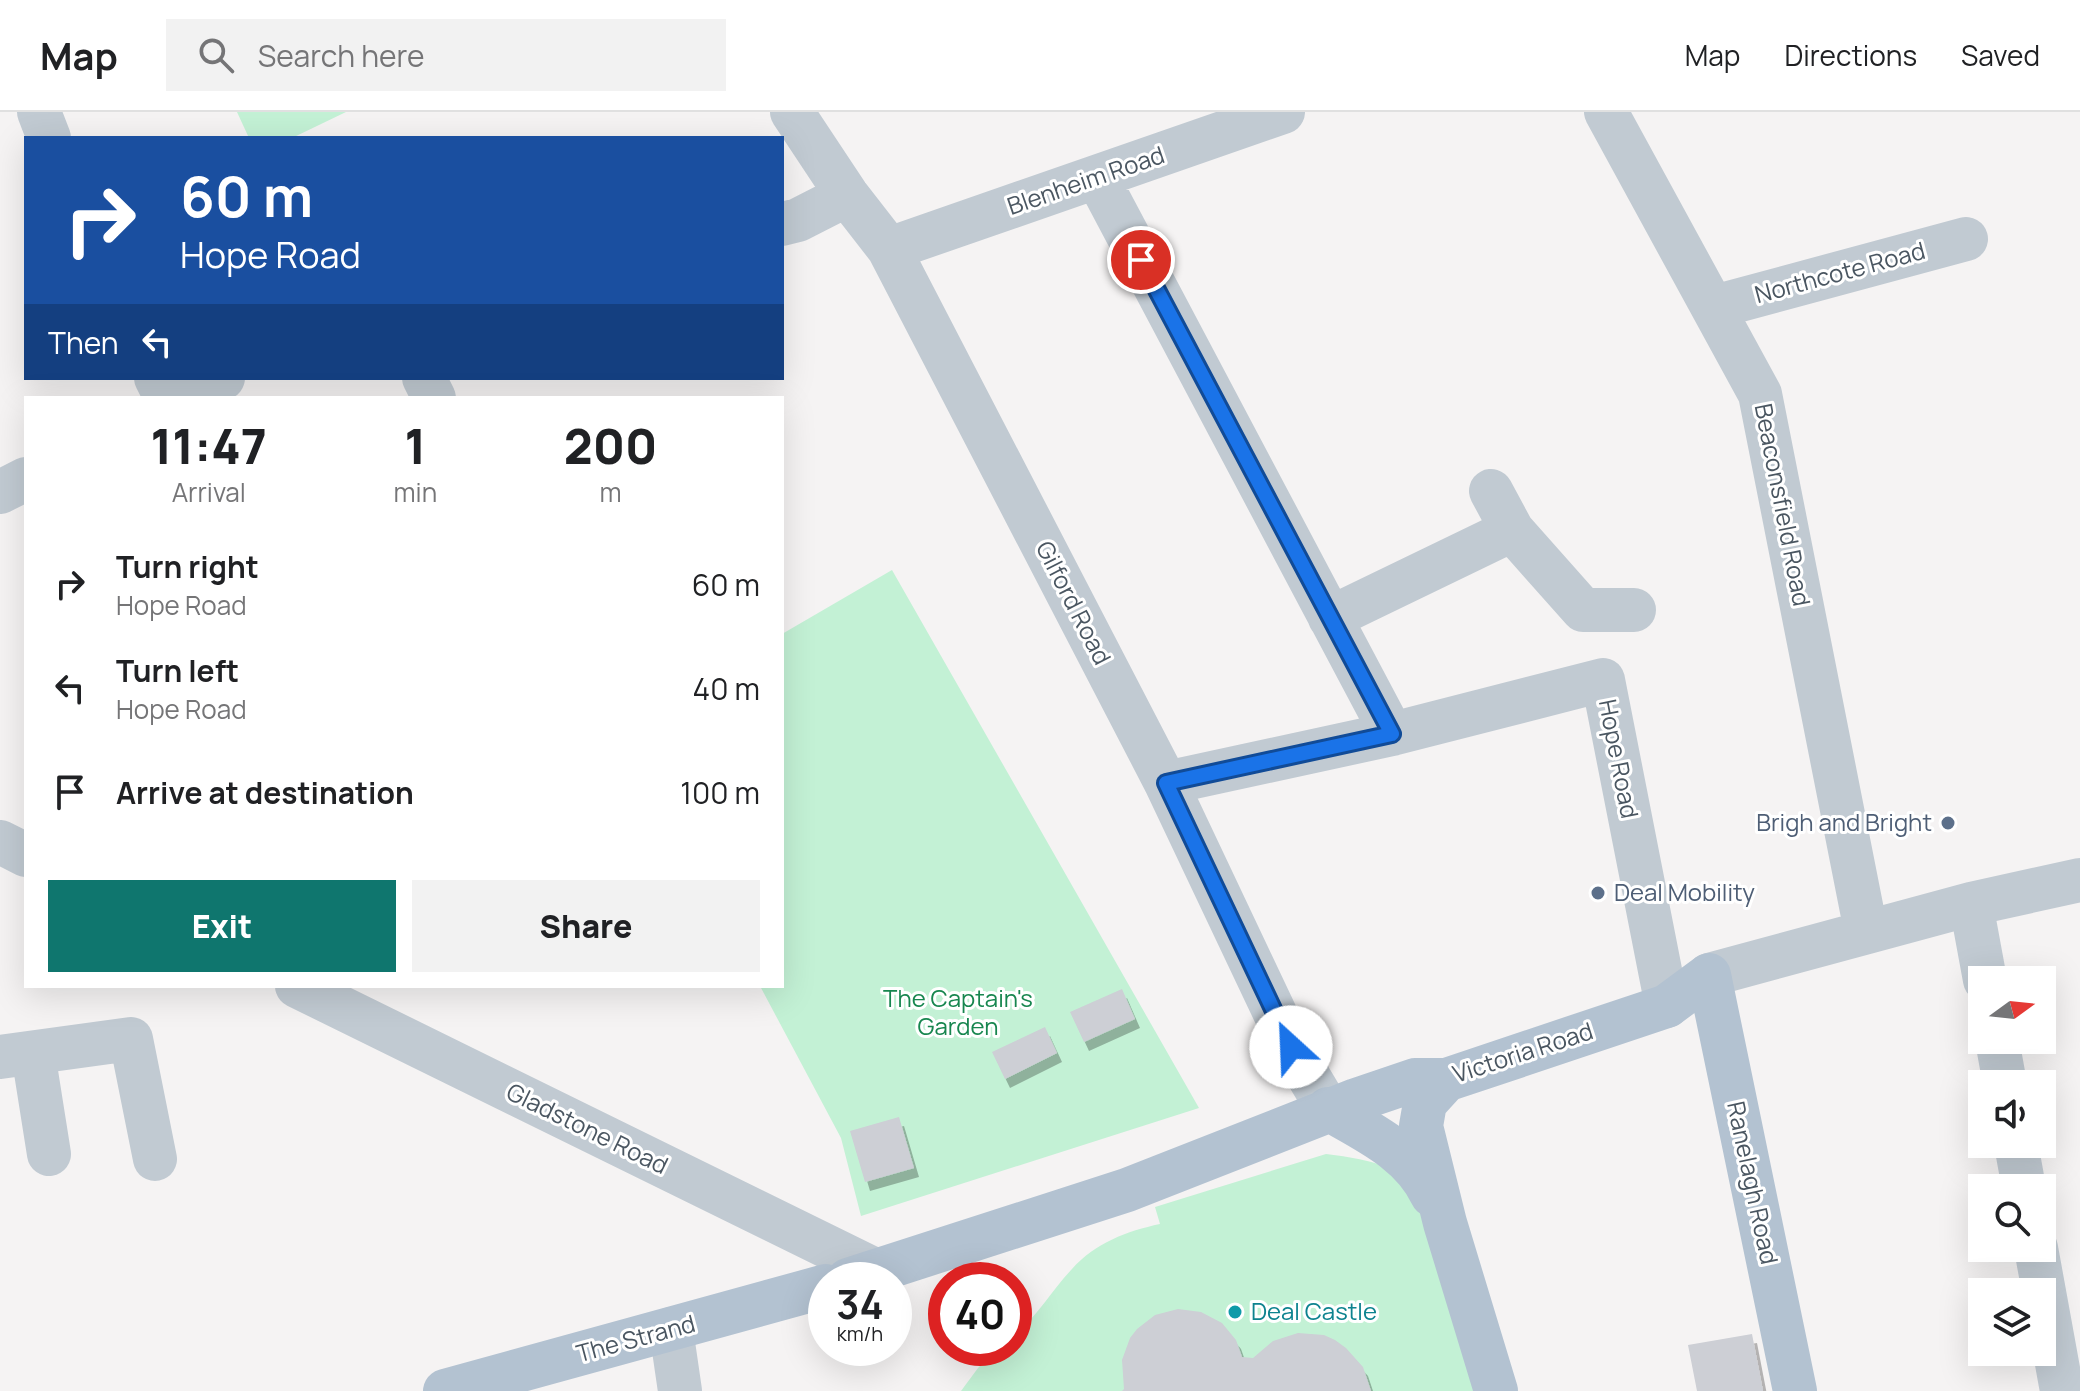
<!DOCTYPE html>
<style>
:root{--surface:#fff;--page:#f2f2f2;--text:#202124;--muted:#757577;--line:#e0e0e0;--accent:#0f766e}
body{margin:0;font-family:Manrope,sans-serif;background:var(--page);color:var(--text);height:100vh;display:flex;flex-direction:column;font-size:30px;white-space:nowrap}
*{box-sizing:border-box;margin:0}
p{font-size:26px;color:var(--muted)}
.icon{flex:none;width:44px;height:44px;fill:none;stroke:currentColor;stroke-width:2;stroke-linecap:round;stroke-linejoin:round}
.map{position:relative;flex:1;overflow:hidden}
.sheet{position:absolute;left:24px;top:284px;width:760px;height:592px;display:flex;flex-direction:column;background:var(--surface);border-radius:0px;box-shadow:0 8px 32px #0002}
.sheet>*{flex:none}
.guide{position:absolute;left:24px;top:24px;width:760px;height:244px;border-radius:0px;box-shadow:0 8px 32px #0002;background:#1a4fa0;color:#fff;overflow:hidden}
.needle{width:52px;rotate:75deg}
.controls{position:absolute;left:1968px;top:854px;display:grid;gap:16px}
.controls a{display:grid;place-items:center;width:88px;height:88px;border-radius:0px;background:var(--surface);box-shadow:0 8px 32px #0002;font-size:40px}
.speed{position:absolute;left:808px;top:1150px;display:flex;gap:16px;font-size:40px;font-weight:700;text-align:center}
.speed>*{display:grid;place-content:center;width:104px;height:104px;border-radius:50%;background:var(--surface);box-shadow:0 8px 32px #0002;line-height:1}
.speed small{font-size:20px;font-weight:400}
.speed .limit{border:12px solid #d22;background:#fff;color:#111}
.pin{position:absolute;display:grid;place-items:center;width:68px;height:68px;color:#fff;margin:-34px;border:4px solid #fff;border-radius:50%;box-shadow:0 2px 8px #0007}
.me{position:absolute;width:88px;margin:-44px;rotate:335deg;stroke-linejoin:round;filter:drop-shadow(0 0 6px #0008)}
.turn{display:flex;align-items:center;gap:28px;height:168px;padding:0 24px;font-size:36px}
.turn .icon{width:104px;height:104px;stroke-width:2.5}
.turn b{display:block;font-size:56px;line-height:68px}
.then{display:flex;align-items:center;height:76px;padding:0 24px;background:#0003;gap:16px;font-size:30px}
.eta{display:flex;justify-content:space-evenly;align-items:center;height:136px;text-align:center}
.eta b{font-size:48px;font-weight:800;line-height:56px}
.primary-button{display:flex;gap:16px;margin-top:auto;padding:16px 24px}
.primary-button a{flex:1;height:92px;border-radius:0px;background:var(--accent);color:#fff;font-size:32px;font-weight:800;line-height:92px;text-align:center}
.primary-button a+a{background:var(--page);color:var(--text)}
ul{padding:0;list-style:none}
li{display:flex;align-items:center;gap:24px;height:104px;padding:0 24px}
li div{flex:1}
li b{display:block;font-size:30px}
li em{font-style:normal}
header{display:flex;align-items:center;gap:48px;box-sizing:border-box;height:112px;padding:0 40px;background:var(--surface);border-bottom:2px solid var(--line)}
header strong{font-size:38px}
nav{display:flex;gap:44px;margin-inline-start:auto;font-size:28px}
.search{width:560px;height:72px;background:var(--page);display:flex;align-items:center;gap:20px;box-sizing:border-box;padding:0 28px;border-radius:0px;color:var(--muted);font-size:30px}
.map>svg:first-child{display:block}
.green{fill:#c3f1d5}
.building{fill:#cdcfd5;filter:url(#shadow)}
.lines{fill:none;stroke-linecap:round;stroke-linejoin:round}
.minor{stroke:#c1cad2;stroke-width:44}
.major{stroke:#b3c2d1;stroke-width:44}
.route-casing{stroke:#114b97;stroke-width:20}
.route{stroke:#1a73e8;stroke-width:14}
.service-dot{fill:#5c6f8a;stroke:#fff;stroke-width:3}
.culture-dot{fill:#0f9aa8;stroke:#fff;stroke-width:3}
.labels{text-anchor:middle;stroke-width:6;stroke-linejoin:round;paint-order:stroke}
.street-label{font-size:24px;fill:#4a5661;stroke:#fff}
.service-label{font-size:24px;fill:#4e5e75;stroke:#fff;text-anchor:end}
.park-label{font-size:24px;fill:#17864f;stroke:#fff}
.culture-label{font-size:24px;fill:#0d838f;stroke:#fff;text-anchor:start}
</style>
<header>
<strong>Map</strong>
<div class="search"><svg class="icon" aria-label="search" viewBox="0 0 24 24"><circle cx="10" cy="10" r="6"/><path d="M15 15l6 6"/></svg>Search here</div>
<nav><a>Map</a><a>Directions</a><a>Saved</a></nav>
</header>
<div class="map">
<svg width="2080" height="1279" viewBox="0 0 2080 1279">
<defs>
<filter id="shadow"><feDropShadow dx="5" dy="9" stdDeviation="0" flood-color="#0004"/></filter>
</defs>
<rect width="100%" height="100%" fill="#f5f3f3"/>
<path class="green" d="M237 0H346L292 26H249Z
M892 458 1199 996 861 1104 841 1026 760 874H782V522Z
M1326 1042C1357 1046 1385 1050 1411 1068L1474 1279H961L978 1256 998 1236H1014V1223C1038 1204 1051 1179 1072 1157 1095 1131 1127 1119 1160 1112L1155 1095Z"/>
<path class="building" d="M1122 877 1135 907 1084 930 1070 900Z
M1045 915 1057 941 1005 967 992 940Z
M899 1005 914 1056 865 1070 850 1019Z
M1178 1197 1201 1200 1222 1211 1236 1228 1242 1245 1253 1246 1273 1229 1298 1221 1324 1223 1335 1228 1346 1236 1363 1255 1371 1279H1122L1124 1277 1122 1248 1130 1226 1137 1217 1155 1203Z
M1752 1222 1763 1279H1697L1688 1233Z"/>
<g class="lines">
<path class="minor" d="M39 0 49 26
M792 0 847 83 889 137 1166 671 1291 935 1328 997
M1606 0 1760 282 1866 819
M1097 65 1392 622
M782 112 798 108 847 83
M889 137 1283 0
M1714 195 1966 127
M156 266 166 286
M424 266 434 286
M187 286 223 266
M1491 379 1512 418 1583 498H1634
M0 380 26 367
M1330 506 1512 418
M1166 671 1392 622 1603 568 1667 894
M0 730 26 743
M1971 792 1985 868
M1709 863 1971 792 2080 768
M297 874 877 1159
M1997 928 2005 972
M33 941 49 1042
M0 945 131 927 155 1047
M2016 1032 2024 1076
M2036 1136 2062 1279
M671 1217 680 1279"/>
<path class="major" d="M1446 968 1425 991 1421 1014 1445 1111 1496 1279
M1328 997C1368 1020 1412 1040 1432 1083
M848 1168 1127 1078 1356 988 1415 968H1446L1667 894 1709 863 1795 1279
M445 1279 826 1174"/>
</g>
<g class="lines">
<defs>
<path id="route" d="M1141 148 1392 622 1166 671 1291 935"/>
</defs>
<use href="#route" class="route-casing"/>
<use href="#route" class="route"/>
</g>
<g class="service-dot">
<circle cx="1948" cy="711" r="8"/>
<circle cx="1598" cy="781" r="8"/>
</g>
<circle class="culture-dot" cx="1235" cy="1200" r="8"/>
<g class="labels">
<g class="street-label">
<text transform="translate(1086 69) rotate(-19)" y="8">Blenheim Road</text>
<text transform="translate(1840 161) rotate(-15)" y="8">Northcote Road</text>
<text transform="translate(1782 393) rotate(79)" y="8">Beaconsfield Road</text>
<text transform="translate(1073 491) rotate(63)" y="8">Gilford Road</text>
<text transform="translate(1618 647) rotate(79)" y="8">Hope Road</text>
<text transform="translate(1523 941) rotate(-18)" y="8">Victoria Road</text>
<text transform="translate(587 1017) rotate(26)" y="8">Gladstone Road</text>
<text transform="translate(1752 1071) rotate(78)" y="8">Ranelagh Road</text>
<text transform="translate(636 1227) rotate(-15)" y="8">The Strand</text>
</g>
<g class="service-label">
<text x="1932" y="719">Brigh and Bright</text>
<text x="1614" y="789" text-anchor="start">Deal Mobility</text>
</g>
<g class="park-label">
<text x="958" y="895">The Captain's<tspan x="958" dy="28">Garden</tspan></text>
</g>
<g class="culture-label">
<text x="1251" y="1208">Deal Castle</text>
</g>
</g>
</svg>
<div class="controls">
<a><svg class="needle" viewBox="-14 -14 28 28"><path d="M0-13l5 13h-10z" fill="#e53935"/><path d="M0 13l5-13h-10z" fill="#757577"/></svg></a>
<a><svg class="icon" aria-label="sound" viewBox="0 0 24 24"><path d="M4 9h4l5-4v14l-5-4H4zM17 9q2 3 0 6"/></svg></a>
<a><svg class="icon" aria-label="search" viewBox="0 0 24 24"><circle cx="10" cy="10" r="6"/><path d="M15 15l6 6"/></svg></a>
<a><svg class="icon" aria-label="layers" viewBox="0 0 24 24"><path d="M12 4l9 5-9 5-9-5zM3 14l9 5 9-5"/></svg></a>
</div>
<div class="speed"><div>34<small>km/h</small></div><div class="limit">40</div></div>
<div class="pin" style="left:1141px;top:148px;background:#d93025"><svg class="icon" aria-label="arrive" viewBox="0 0 24 24"><path d="M6 21V4h12l-3 4 3 4H6"/></svg></div>
<svg class="me" style="left:1291px;top:935px" viewBox="-20 -20 40 40"><circle r="19" fill="#fff"/><path d="M0-13L10 11 0 6-10 11z" fill="#1a73e8"/></svg>
<div class="guide">
<div class="turn"><svg class="icon" aria-label="right" viewBox="0 0 24 24"><path d="M7 20v-9h11M14 6l5 5-5 5"/></svg><div><b>60 m</b>Hope Road</div></div>
<div class="then">Then<svg class="icon" aria-label="left" viewBox="0 0 24 24"><path d="M17 20v-9H6M10 6l-5 5 5 5"/></svg></div>
</div>
<section class="sheet">
<div class="eta">
<div><b>11:47</b><p>Arrival</p></div>
<div><b>1</b><p>min</p></div>
<div><b>200</b><p>m</p></div>
</div>
<ul>
<li><svg class="icon" aria-label="right" viewBox="0 0 24 24"><path d="M7 20v-9h11M14 6l5 5-5 5"/></svg><div><b>Turn right</b><p>Hope Road</p></div><em>60 m</em></li>
<li><svg class="icon" aria-label="left" viewBox="0 0 24 24"><path d="M17 20v-9H6M10 6l-5 5 5 5"/></svg><div><b>Turn left</b><p>Hope Road</p></div><em>40 m</em></li>
<li><svg class="icon" aria-label="arrive" viewBox="0 0 24 24"><path d="M6 21V4h12l-3 4 3 4H6"/></svg><div><b>Arrive at destination</b></div><em>100 m</em></li>
</ul>
<div class="primary-button"><a>Exit</a><a>Share</a></div>
</section>
</div>
